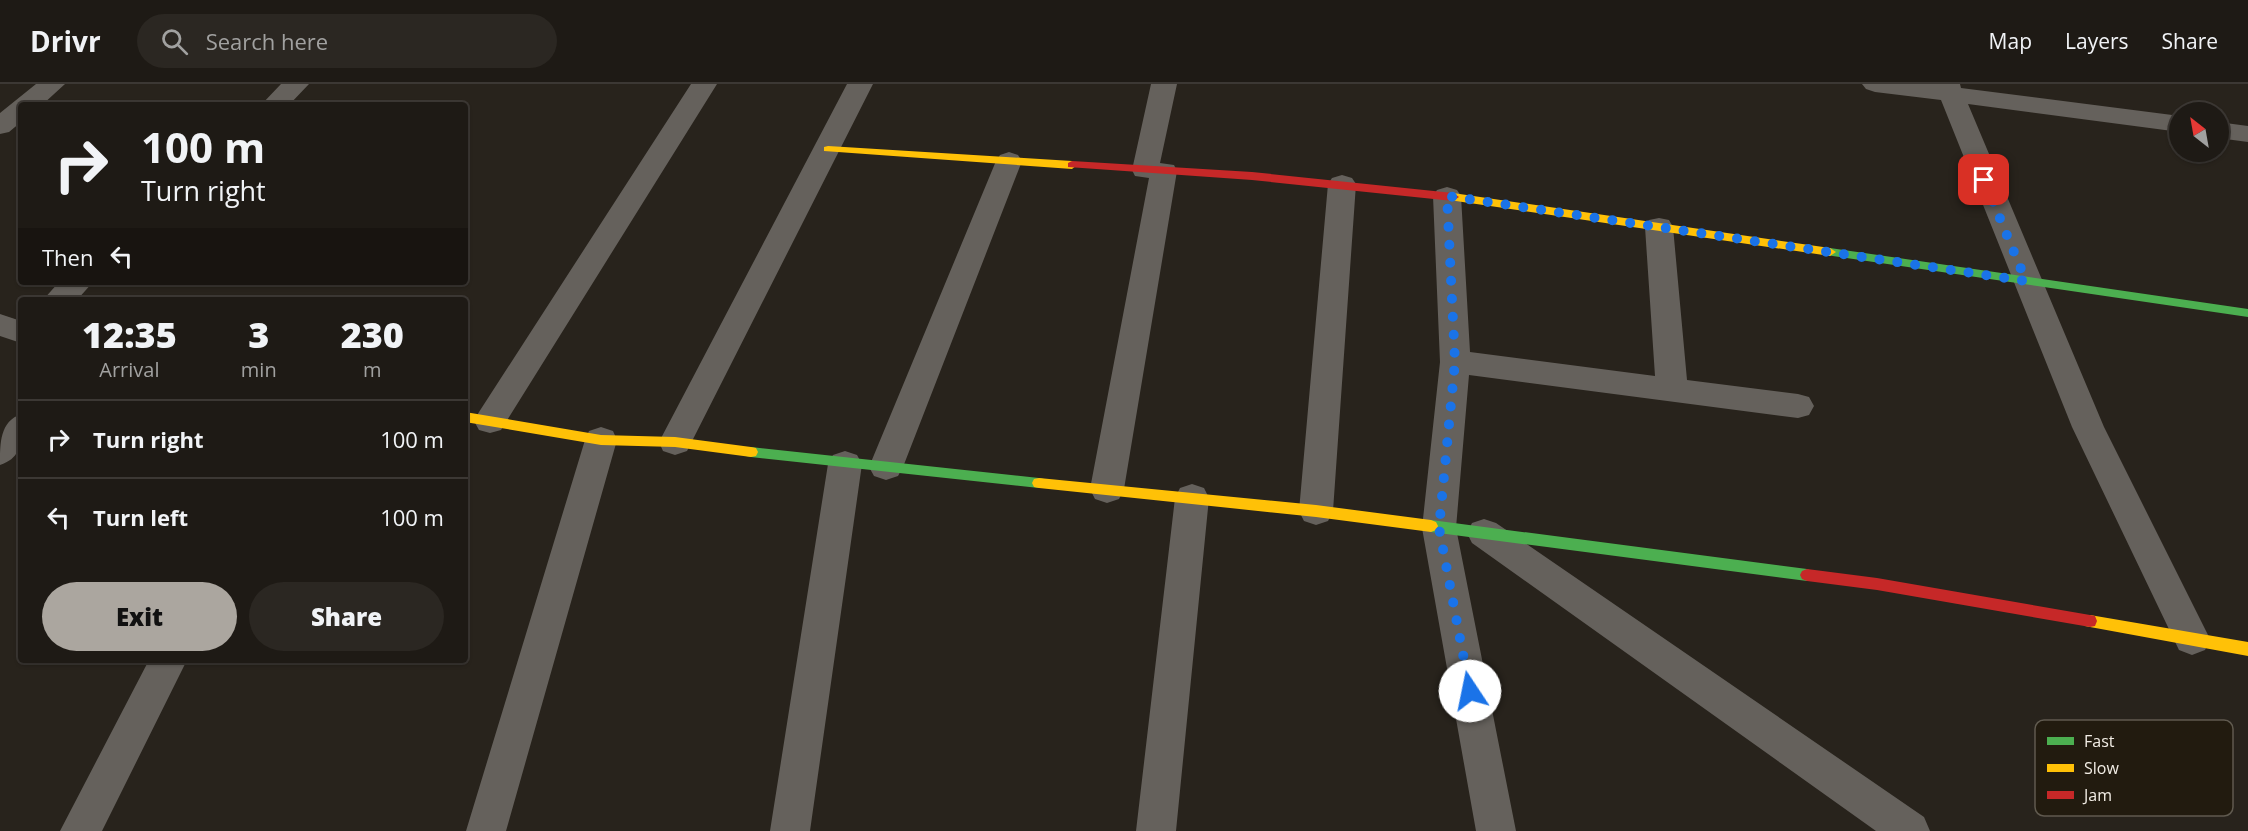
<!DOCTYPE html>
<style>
:root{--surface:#1e1a15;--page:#2b2722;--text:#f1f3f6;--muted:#a1a1a0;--line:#3c3834;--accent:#aba69f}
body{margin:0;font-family:"Open Sans",sans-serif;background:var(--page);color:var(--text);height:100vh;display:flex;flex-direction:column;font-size:22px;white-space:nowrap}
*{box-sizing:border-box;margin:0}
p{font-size:20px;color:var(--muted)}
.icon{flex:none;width:33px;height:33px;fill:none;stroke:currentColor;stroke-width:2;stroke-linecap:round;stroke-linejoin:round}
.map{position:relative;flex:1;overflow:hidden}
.panel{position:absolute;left:18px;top:213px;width:450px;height:366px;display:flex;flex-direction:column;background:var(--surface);border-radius:6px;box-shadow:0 2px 4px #0004,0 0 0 2px var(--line)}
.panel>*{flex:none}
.hud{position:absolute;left:18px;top:18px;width:450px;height:183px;border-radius:6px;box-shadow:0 2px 4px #0004,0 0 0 2px var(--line);background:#1e1a15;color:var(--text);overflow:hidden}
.needle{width:39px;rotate:329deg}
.buttons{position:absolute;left:2169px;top:18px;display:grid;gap:12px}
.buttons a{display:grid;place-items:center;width:60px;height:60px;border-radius:50%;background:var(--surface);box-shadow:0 2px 4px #0004,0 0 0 2px var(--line);font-size:30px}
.pin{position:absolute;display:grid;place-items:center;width:51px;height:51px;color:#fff;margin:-26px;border-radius:12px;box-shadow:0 3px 9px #0006}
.me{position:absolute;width:66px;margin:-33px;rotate:349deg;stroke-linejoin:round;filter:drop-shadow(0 0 4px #0008)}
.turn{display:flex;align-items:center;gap:21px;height:126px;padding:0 24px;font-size:27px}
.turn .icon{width:78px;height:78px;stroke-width:2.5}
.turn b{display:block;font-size:42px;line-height:51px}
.then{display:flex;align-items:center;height:57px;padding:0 24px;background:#0003;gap:12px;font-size:22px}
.eta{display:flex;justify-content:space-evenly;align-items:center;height:102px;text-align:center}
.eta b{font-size:36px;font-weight:800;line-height:42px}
.action{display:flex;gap:12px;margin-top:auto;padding:12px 24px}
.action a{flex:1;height:69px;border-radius:36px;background:var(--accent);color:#111;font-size:24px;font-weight:800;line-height:69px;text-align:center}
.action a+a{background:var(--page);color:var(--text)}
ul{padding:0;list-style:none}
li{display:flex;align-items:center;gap:18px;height:78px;padding:0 24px;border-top:2px solid var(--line)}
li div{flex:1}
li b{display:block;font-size:22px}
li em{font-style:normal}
header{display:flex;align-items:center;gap:36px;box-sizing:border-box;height:84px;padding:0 30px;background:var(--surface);border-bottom:2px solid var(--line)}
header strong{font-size:28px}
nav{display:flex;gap:33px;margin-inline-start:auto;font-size:21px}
.search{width:420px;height:54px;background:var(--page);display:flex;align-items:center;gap:15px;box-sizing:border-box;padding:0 21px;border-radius:33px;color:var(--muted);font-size:22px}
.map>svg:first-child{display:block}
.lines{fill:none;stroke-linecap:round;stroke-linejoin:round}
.street{fill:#65615c;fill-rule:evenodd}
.fast{fill:#4caf50;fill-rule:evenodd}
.slow{fill:#ffc107;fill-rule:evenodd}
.jam{fill:#c62828;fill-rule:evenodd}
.route{stroke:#1a73e8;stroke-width:10;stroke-dasharray:0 18}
.key{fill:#221b0f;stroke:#605a4f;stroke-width:1.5}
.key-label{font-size:16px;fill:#f2ede5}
</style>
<header>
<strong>Drivr</strong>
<div class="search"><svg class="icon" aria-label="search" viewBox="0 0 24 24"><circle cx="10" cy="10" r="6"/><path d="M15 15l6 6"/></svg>Search here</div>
<nav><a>Map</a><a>Layers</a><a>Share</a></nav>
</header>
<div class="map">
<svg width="2248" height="747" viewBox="0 0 2248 747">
<rect width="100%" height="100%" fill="#28231c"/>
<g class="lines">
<path class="street" d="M36 0H65L42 21H21V38L9 48 0 50V29Z
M281 0H309L289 21H261Z
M691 0H717L501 346 490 349 479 346 474 337 479 328Z
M847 0H873L687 367 675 371 663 367 659 358Z
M1151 0H1177L1160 79 1174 81 1177 87 1124 405 1119 415 1107 419 1095 415 1090 405 1149 94 1135 92 1132 86Z
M1862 0H1960L1961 4 2180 32V48L1968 20 2104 343 2210 555 2205 566 2192 571 2179 566 2072 343 1941 16 1875 8 1866 5Z
M2218 38 2248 42V58L2218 54Z
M1009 68 1018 71 1022 77 903 383 898 392 886 396 874 392 869 383 996 77 1000 71Z
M1342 91 1352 94 1356 100 1333 427 1328 437 1316 441 1304 437 1299 427 1328 100 1332 94Z
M1447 103 1457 106 1461 112 1470 268 1655 292 1645 143 1649 136 1659 134 1669 136 1673 143 1687 296 1798 310 1809 313 1814 322 1809 331 1798 334 1469 291 1456 444 1516 747H1476L1422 444 1440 278 1433 112 1437 106Z
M59 198H93L77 216H43Z
M0 230 21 237V259L0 252Z
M21 330C21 353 25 373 0 381 0 358 0 338 21 330Z
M601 343 613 347 617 356 506 747H466L585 356 589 347Z
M845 367 857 371 862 380 810 747H770L828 380 833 371Z
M1192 400 1204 404 1209 414 1176 747H1136L1175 414 1180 404Z
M1484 435 1496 439 1924 733 1930 747H1876L1472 459 1467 449 1472 439Z
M149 576H187L102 747H60Z"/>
<path class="fast" d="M1830 164 2248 225V233L1826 171 1824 168Z
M751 363 1039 394 1044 395 1046 399 1044 403 1039 404 751 373 746 372 744 368 746 364Z
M1431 436 1807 485 1812 487 1814 491 1812 495 1807 497 1431 448 1426 446 1424 442 1426 438Z"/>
<path class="slow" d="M828 62 1072 77 1077 81 1072 85 824 67V63Z
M1453 109 1830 164 1836 168 1830 172 1449 116V110Z
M465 328 601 351 675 353 751 363 756 364 758 368 756 372 751 373 675 363 601 361 465 338Z
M1039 394 1316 421 1431 436 1436 438 1438 442 1436 446 1431 448 1316 433 1039 404 1034 403 1032 399 1034 395Z
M2090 531 2248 558V572L2090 543 2085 542 2083 537 2085 532Z"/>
<path class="jam" d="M1072 77 1252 88 1453 109 1459 113 1453 117 1252 96 1068 83V79Z
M1807 485 1877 494 2090 531 2095 532 2097 537 2095 542 2090 543 1877 506 1807 497 1802 495 1800 491 1802 487Z"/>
</g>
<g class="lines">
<path class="route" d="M1470 607 1439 444 1455 278 1447 112 2026 197 1984 96"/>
</g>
<rect x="2035" y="636" width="198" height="96" rx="9" class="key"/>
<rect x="2047" y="653" width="27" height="8" fill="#4caf50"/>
<rect x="2047" y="680" width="27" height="8" fill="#ffc107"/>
<rect x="2047" y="707" width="27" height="8" fill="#c62828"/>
<g class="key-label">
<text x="2084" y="663">Fast</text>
<text x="2084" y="690">Slow</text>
<text x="2084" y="717">Jam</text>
</g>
</svg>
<div class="buttons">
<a><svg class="needle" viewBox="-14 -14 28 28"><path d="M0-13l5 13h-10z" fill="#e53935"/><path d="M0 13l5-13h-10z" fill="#a1a1a0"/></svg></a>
</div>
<div class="pin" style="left:1984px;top:96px;background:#d93025"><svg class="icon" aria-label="arrive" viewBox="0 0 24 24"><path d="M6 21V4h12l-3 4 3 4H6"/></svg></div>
<svg class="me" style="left:1470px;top:607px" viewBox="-20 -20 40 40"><circle r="19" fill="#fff"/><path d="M0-13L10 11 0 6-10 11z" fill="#1a73e8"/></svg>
<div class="hud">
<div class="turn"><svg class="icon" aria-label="right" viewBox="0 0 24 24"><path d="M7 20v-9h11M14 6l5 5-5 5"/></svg><div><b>100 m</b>Turn right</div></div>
<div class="then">Then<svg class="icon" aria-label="left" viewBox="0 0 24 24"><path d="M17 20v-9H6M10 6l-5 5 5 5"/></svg></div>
</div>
<section class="panel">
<div class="eta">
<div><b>12:35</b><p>Arrival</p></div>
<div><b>3</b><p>min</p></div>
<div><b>230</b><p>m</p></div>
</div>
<ul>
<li><svg class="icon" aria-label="right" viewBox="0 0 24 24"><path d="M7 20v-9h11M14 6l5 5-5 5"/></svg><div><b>Turn right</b></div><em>100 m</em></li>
<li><svg class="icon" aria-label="left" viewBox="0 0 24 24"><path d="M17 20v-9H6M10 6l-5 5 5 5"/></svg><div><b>Turn left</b></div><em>100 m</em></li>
</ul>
<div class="action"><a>Exit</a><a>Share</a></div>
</section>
</div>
